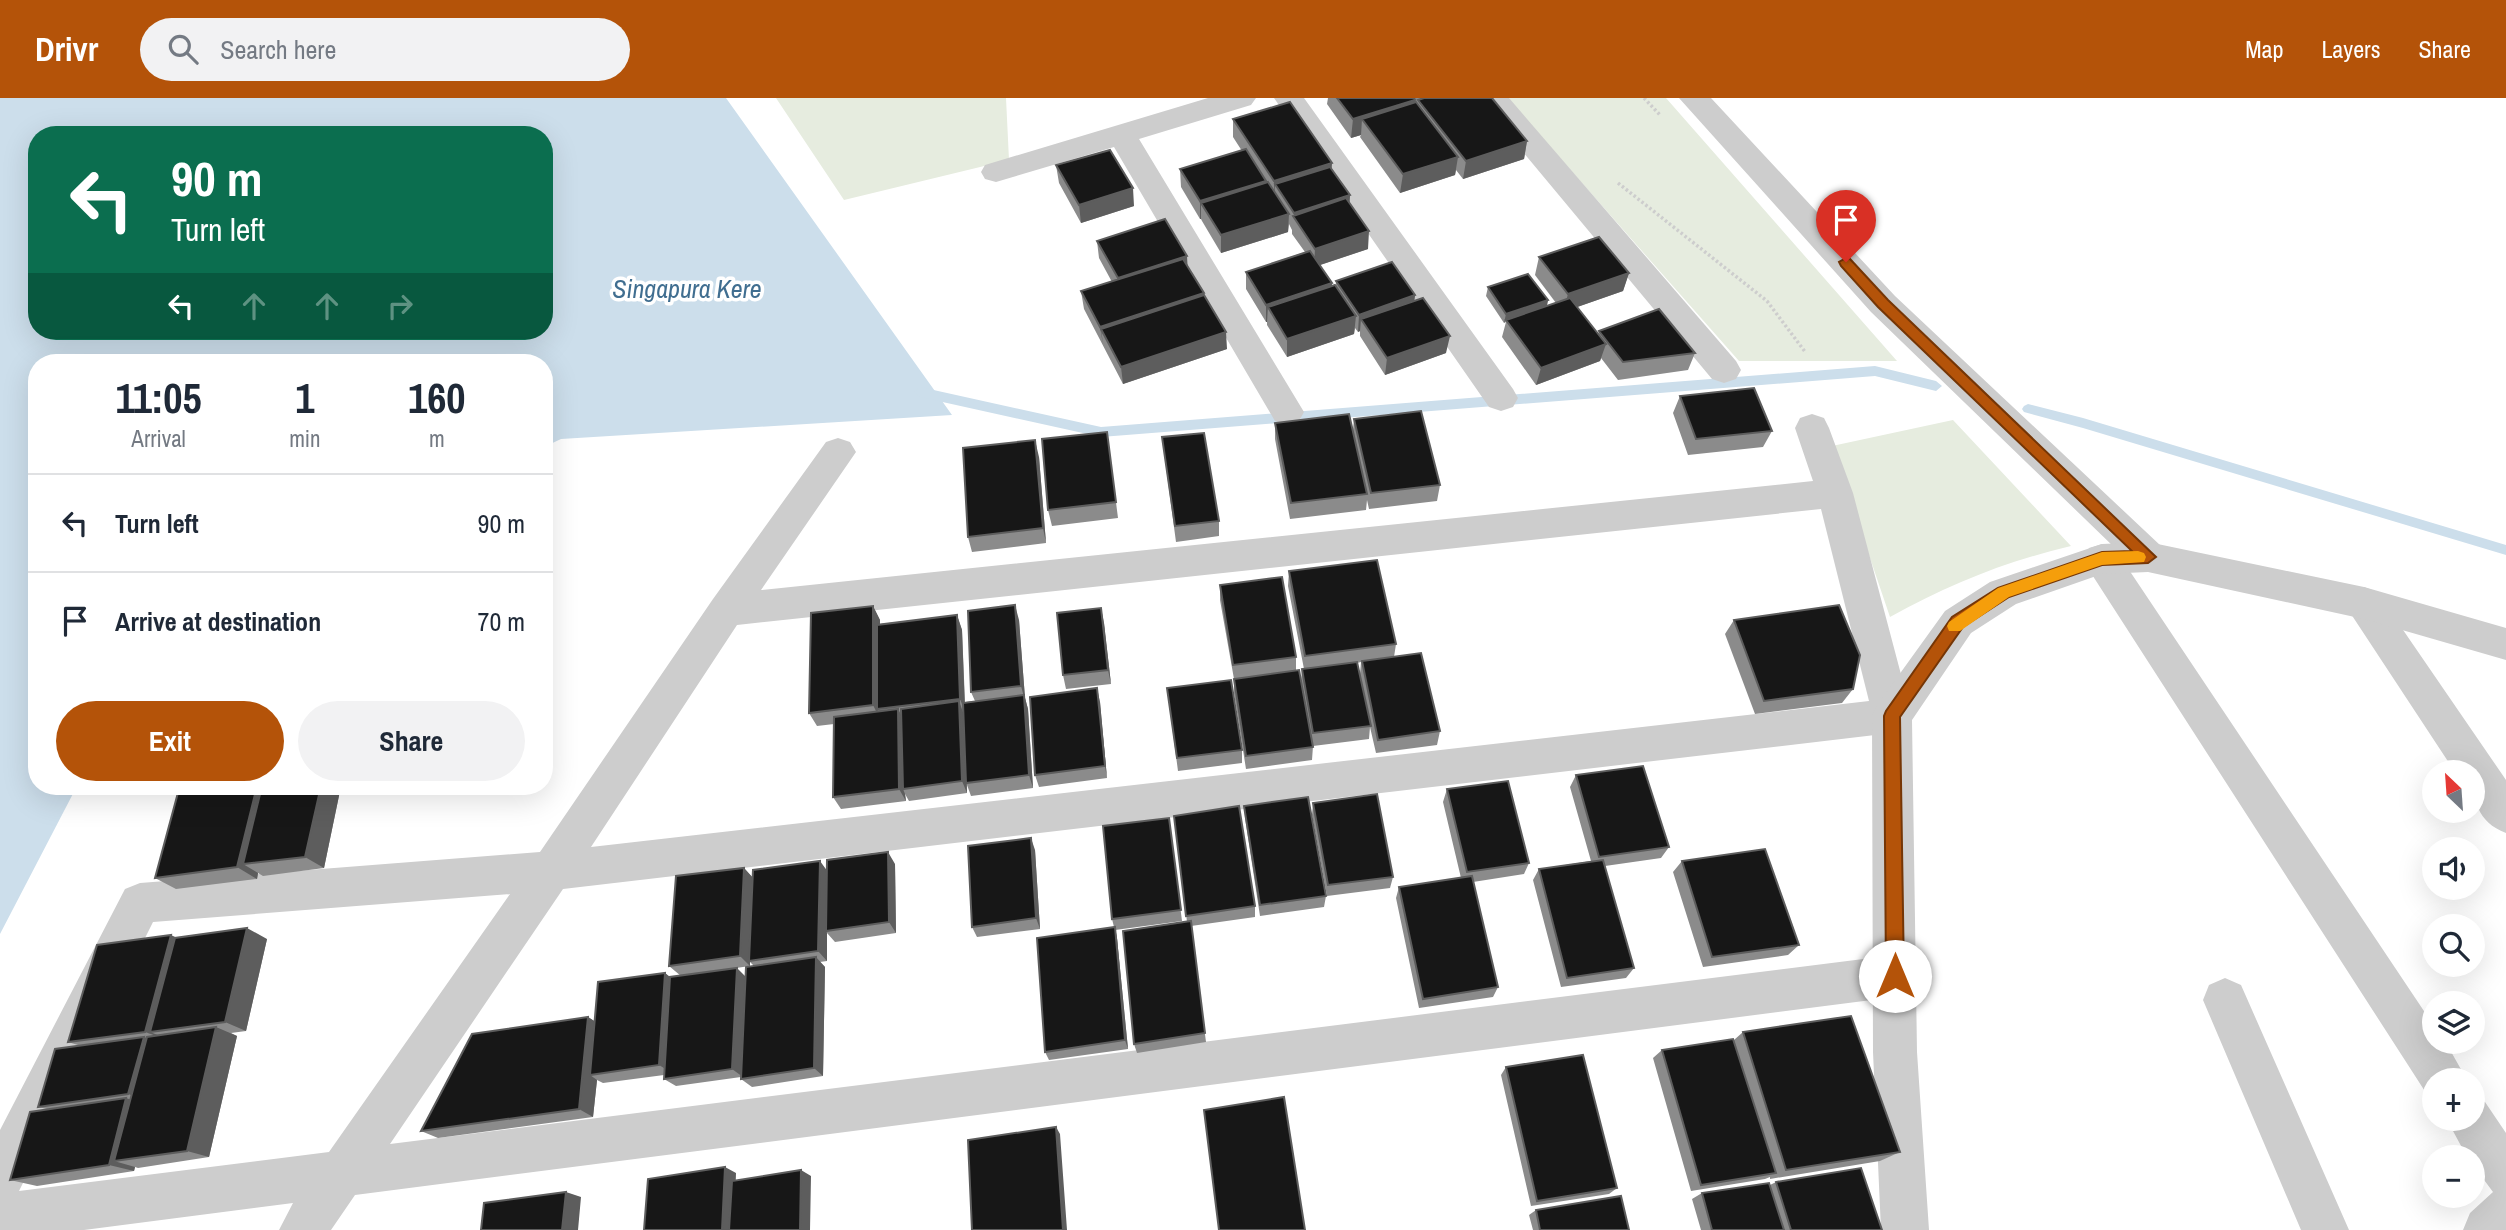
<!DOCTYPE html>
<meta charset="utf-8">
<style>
:root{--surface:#fff;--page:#f2f2f3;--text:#1f2937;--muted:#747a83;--line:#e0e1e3;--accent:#b45309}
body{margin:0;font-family:"Archivo Narrow",sans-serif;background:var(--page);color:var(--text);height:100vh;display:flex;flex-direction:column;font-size:26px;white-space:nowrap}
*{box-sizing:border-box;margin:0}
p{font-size:23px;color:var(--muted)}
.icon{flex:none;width:38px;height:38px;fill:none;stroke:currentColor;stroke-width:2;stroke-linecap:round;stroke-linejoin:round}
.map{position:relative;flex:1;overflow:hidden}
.details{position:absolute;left:28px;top:256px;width:525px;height:441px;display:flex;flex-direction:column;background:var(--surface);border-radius:28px;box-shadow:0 7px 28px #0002}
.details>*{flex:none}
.banner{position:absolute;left:28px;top:28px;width:525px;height:214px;border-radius:28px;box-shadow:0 7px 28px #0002;background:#0b6e4f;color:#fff;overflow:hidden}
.needle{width:46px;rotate:335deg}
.controls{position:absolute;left:2422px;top:662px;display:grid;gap:14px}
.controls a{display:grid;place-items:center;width:63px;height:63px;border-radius:50%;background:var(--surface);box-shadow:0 7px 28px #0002;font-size:35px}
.pin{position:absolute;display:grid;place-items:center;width:60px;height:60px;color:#fff;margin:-72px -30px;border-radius:50% 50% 50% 0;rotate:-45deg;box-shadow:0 0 7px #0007}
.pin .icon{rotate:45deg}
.me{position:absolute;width:77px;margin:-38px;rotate:0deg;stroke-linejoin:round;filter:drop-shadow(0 0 5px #0008)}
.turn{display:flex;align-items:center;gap:24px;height:147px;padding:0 28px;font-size:32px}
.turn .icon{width:91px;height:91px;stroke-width:2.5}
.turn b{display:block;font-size:49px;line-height:60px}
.lanes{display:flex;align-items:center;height:66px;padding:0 28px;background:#0003;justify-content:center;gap:35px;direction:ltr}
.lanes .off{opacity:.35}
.eta{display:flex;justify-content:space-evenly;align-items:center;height:119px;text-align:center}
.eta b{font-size:42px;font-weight:700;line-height:49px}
.action{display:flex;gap:14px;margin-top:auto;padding:14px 28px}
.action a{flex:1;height:80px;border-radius:42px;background:var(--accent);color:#fff;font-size:28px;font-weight:700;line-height:80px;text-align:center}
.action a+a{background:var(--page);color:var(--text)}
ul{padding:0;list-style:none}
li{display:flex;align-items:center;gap:21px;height:98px;padding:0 28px;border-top:2px solid var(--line)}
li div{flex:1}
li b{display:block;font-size:26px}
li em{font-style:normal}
header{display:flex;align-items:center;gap:42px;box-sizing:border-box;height:98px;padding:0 35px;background:var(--accent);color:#fff}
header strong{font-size:33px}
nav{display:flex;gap:38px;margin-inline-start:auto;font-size:24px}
.search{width:490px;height:63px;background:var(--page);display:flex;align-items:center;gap:18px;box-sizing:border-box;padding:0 24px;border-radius:38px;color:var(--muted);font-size:26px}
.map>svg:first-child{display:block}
.green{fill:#e6ecdf}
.water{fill:#ccdeeb;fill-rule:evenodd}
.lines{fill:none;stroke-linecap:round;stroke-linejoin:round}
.stream{fill:#ccdeeb;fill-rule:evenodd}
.path{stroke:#cdcdcd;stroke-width:3.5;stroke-dasharray:2.5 2.5;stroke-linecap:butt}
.minor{fill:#cdcdcd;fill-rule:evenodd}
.tertiary{fill:#cdcdcd;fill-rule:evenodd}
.wall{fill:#8b8b8b;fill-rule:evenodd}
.shaded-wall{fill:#5d5d5d}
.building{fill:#171717;stroke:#5d5d5d;stroke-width:2}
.route{fill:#b45309;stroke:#753606;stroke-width:2}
.slow{fill:#f59e0b}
.labels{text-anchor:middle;stroke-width:7;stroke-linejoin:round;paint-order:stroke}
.water-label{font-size:26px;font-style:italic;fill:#406e90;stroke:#fff}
</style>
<header>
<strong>Drivr</strong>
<div class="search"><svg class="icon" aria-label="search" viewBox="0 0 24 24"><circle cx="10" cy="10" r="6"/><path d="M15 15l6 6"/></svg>Search here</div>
<nav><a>Map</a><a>Layers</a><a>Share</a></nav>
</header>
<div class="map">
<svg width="2506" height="1132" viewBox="0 0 2506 1132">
<rect width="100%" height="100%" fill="#fff"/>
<path class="green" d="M776 0H1006L1009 62 844 102Z
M1507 0H1666L1897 263H1739Z
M1953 322 2071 448C2004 464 1950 486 1890 519L1832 348Z"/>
<path class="water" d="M0 0H726L952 317 561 341 544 349V264H37V688H77L0 836ZM37 37H544V233H37Z"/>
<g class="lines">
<path class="stream" d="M1875 268 1936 283 1942 288 1936 293 1875 278 1101 339 920 299 914 294 920 289 1101 329Z
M2028 306 2083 320 2506 447V457L2083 330 2024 314 2022 311 2024 308Z"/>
<path class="path" d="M1644 0 1660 17
M1618 85 1767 203 1806 255"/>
<path class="minor" d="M1208 0H1256L1251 7 1139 41 1304 314 1299 323 1287 327 1275 323 1114 49 996 84 985 81 981 74 985 67Z
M1274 0H1304L1513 291 1518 300 1513 309 1501 313 1489 309Z
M1478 0H1509L1736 263 1741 272 1736 281 1724 285 1712 281Z
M1679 0H1711L1895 198 2161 448 2166 459 2161 470C2139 477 2130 465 2115 451L2434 928V943H2445L2467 982H2434V1001L2428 998 2089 472 2084 461 2089 450 2102 446 2115 450 1871 214Z
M1812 316 1824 320 1829 330 1853 395 1912 618 1906 630 1892 635 563 791 390 1046 1895 857 1910 863 1917 878 1910 893 1895 899 355 1097 331 1132H279L293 1105 84 1132H0V1032L125 791 140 785 540 754 713 501 826 344 838 340 850 344 856 354 761 492 1813 383 1795 330 1800 320ZM1821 411 1869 603 591 749 737 527ZM510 796 329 1054 19 1093 153 824Z
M2364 489 2377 494 2506 682V735C2477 724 2473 702 2473 674H2455L2351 516 2345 505 2351 494Z
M2225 880 2241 887 2349 1132H2301L2203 902 2209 887Z
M2473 999 2485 1004 2506 1035V1132H2463L2470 1115 2493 1094 2473 1067V1059H2467L2446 1020H2473Z"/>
<path class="tertiary" d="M2148 444 2364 489 2506 530V562L2364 521 2148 474 2102 476 2016 506 1971 535 1912 622 1917 954 1929 1132H1881L1873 954 1872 618 1878 606 1945 513 1990 484 2102 446Z"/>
</g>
<path class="wall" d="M1328 0H1492L1527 43 1524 61 1463 81 1456 72 1455 77 1400 95 1360 39 1361 37 1351 40 1327 6Z
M1233 21 1332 71 1350 97 1349 105 1368 151 1320 167 1332 185V188H1336V183L1415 197 1414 203 1446 255 1385 277 1360 238V233L1358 234 1355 230 1354 236 1287 259 1267 227V224H1266L1246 191V174L1305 154 1292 136V132L1289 126 1288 134 1221 155 1202 123 1201 121H1200L1181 89 1180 71 1242 53 1233 39Z
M1056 67 1134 108 1081 125 1059 85Z
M1097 143 1187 158V167L1204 198 1227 251 1123 286 1084 211 1081 193 1112 184 1099 160Z
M1539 159 1629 175 1623 193 1577 209 1598 236 1599 233 1695 255 1688 272 1618 282 1601 260 1600 263 1536 287 1502 239 1506 224 1504 225 1486 198 1488 189 1548 202 1547 208 1556 205 1535 177Z
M1680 298 1772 333 1763 349 1688 357 1673 315Z
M1354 321 1440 387 1437 403 1369 411 1367 402 1366 412 1290 421 1275 341V325L1353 332Z
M1107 334 1118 420 1052 428 1048 412Z
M1162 339 1219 423V438L1176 444Z
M1039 359 1046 445 972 454 968 439Z
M1289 473 1396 546 1394 559 1440 633 1437 647 1376 655 1370 629 1369 641 1313 648 1312 662 1246 671 1234 595V581L1220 502V487L1296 559V573L1301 583 1302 571H1304L1288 488ZM1361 564 1360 576 1357 565Z
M873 508 880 522V526L957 517 962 532 965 604 975 603 971 594 1019 522 1025 600 1028 611 1033 690 971 698 967 687V695L909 703 905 696 906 703 841 711 833 699 834 626 817 628 809 615Z
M1734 522 1853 591 1842 605 1755 616 1725 536Z
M1104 525 1111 586 1066 591 1063 577Z
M1167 590 1242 652V665L1178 673Z
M1100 604 1107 680 1039 689 1035 677Z
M1576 677 1669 749 1661 760 1605 768 1634 870 1626 880 1561 889 1533 782 1539 771 1591 763 1570 689Z
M203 688H341L324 770 263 778 258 775 257 781 176 791 155 780Z
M1447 691 1529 765 1524 776 1473 784 1498 889 1493 899 1419 910 1396 800 1399 789 1461 780 1443 704Z
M1313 705 1393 779 1390 790 1327 798 1312 717Z
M1244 708 1326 798 1324 809 1260 818 1245 720Z
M1174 718 1255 808V819L1191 828 1206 944 1137 955 1134 946 1187 824Z
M1169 720 1182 823 1115 832 1117 840 1128 951 1049 962 1045 954 1114 829 1112 821Z
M1035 752 1040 831 977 839 972 829Z
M1682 763 1799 847 1788 857 1703 869 1673 774Z
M895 766 896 835 835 844 827 835V863L820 864 825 869 823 978 752 989 741 981V979L676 988 664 981V977L603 985 597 982 593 1019 438 1040 421 1033 588 919 594 923 665 875 670 879 681 878 669 868 744 770 753 780ZM750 864 754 868 746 879 729 871 750 868Z
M175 839 267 841 246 933 231 935 237 938 209 1059 138 1070 135 1069 134 1073 37 1088 10 1082 47 1011 38 1009 78 947 68 944Z
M1743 934 1900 1054 1880 1063 1770 1081V1079L1765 1081 1691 1093 1653 960 1662 952 1734 942Z
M1506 969 1617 1090 1609 1096 1531 1108 1501 977Z
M1776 1084 1882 1132H1701L1692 1101 1702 1095 1770 1087Z
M1536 1112 1629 1132H1533L1529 1117Z"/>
<path class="shaded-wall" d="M1415 2 1413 20 1362 21 1361 37 1351 40 1353 21Z
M1527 43 1524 61 1463 81 1466 63Z
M1458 59 1455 77 1400 95 1403 76Z
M1332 65 1331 83 1275 86 1274 101V83Z
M1266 83V101L1201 105V121H1200V103Z
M1133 90 1134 108 1081 125 1079 107Z
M1350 97 1349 115 1294 119V115Z
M1289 116 1288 134 1221 155V137Z
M1369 133 1368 151 1314 169 1315 151Z
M1187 158 1188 176 1120 198 1118 180Z
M1629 175 1623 193 1563 214 1568 196Z
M1332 185 1331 203 1268 209 1267 224H1266V207Z
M1204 195V212L1101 231 1103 246 1100 229Z
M1415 197 1413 215 1361 221 1360 233 1358 234 1359 217Z
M1548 202 1546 211 1506 222 1504 225 1506 216Z
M1356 218 1354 236 1287 259V241Z
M1226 234 1227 251 1123 286 1121 269Z
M1450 238 1446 255 1385 277 1387 260Z
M1606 246 1600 263 1536 287 1541 270Z
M1035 342 1039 359 1046 445 1043 430Z
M1015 507 1019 522 1025 600 1028 611 1033 690 1029 677 1024 599 1021 588Z
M873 508 880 522V611H877L880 617V621L873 607Z
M1101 510 1104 525 1111 586 1108 572Z
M957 517 962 532 965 614 960 601Z
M1097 590 1100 604 1107 680 1105 668Z
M959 603 964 617 967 695 962 683Z
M898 611 905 624 903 691 905 696 906 703 899 691Z
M257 688H269L243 766 258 775 257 781 237 769Z
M321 688H341L324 770 305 759Z
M1031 740 1035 752 1040 831 1036 820Z
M888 754 895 766 896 835 889 824Z
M820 763 828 774 826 833 827 835V863L818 853Z
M744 770 754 781 749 863 750 864V868L740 858Z
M1115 829 1117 840 1128 951 1125 942Z
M247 830 267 841 246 933 225 924Z
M171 837 192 847 150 934 168 941V942L145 934Z
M816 859 825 869 823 978 814 970Z
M737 870 747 880 743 979 732 971Z
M665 875 677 885 672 975 659 967Z
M588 919 602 928 590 977 597 982 593 1019 579 1011Z
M216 929 237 938 209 1059 187 1053Z
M144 939 166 947 151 1004 128 996Z
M126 1000 150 1008 114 1063 135 1069 134 1073 109 1067Z
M1056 1029 1060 1036 1067 1132H1063Z
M725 1069 736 1075 734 1132H722Z
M801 1072 811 1078 810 1132H800Z
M566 1094 581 1099 578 1132H562Z"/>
<path class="building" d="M1337 0H1414L1415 2 1353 21Z
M1424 0H1492L1527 43 1466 63 1418 2Z
M1290 4 1332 65 1274 83 1233 21Z
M1416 4 1458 59 1403 76 1362 21Z
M1246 51 1266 83 1200 103 1180 71Z
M1110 52 1133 90 1079 107 1056 67Z
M1330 69 1350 97 1294 115 1275 86Z
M1268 84 1289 116 1221 137 1201 105Z
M1346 100 1369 133 1315 151 1293 118Z
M1165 121 1187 158 1118 180 1097 143Z
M1599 139 1629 175 1568 196 1539 159Z
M1310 153 1332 185 1266 207 1246 174Z
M1183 161 1204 195 1100 229 1081 193Z
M1392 164 1415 197 1359 217 1336 183Z
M1528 176 1548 202 1506 216 1488 189Z
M1335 187 1356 218 1287 241 1268 209Z
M1204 197 1226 234 1121 269 1101 231Z
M1423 200 1450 238 1387 260 1361 221Z
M1570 200 1606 246 1541 270 1506 222Z
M1659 211 1695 255 1623 264 1599 233Z
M1754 290 1772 333 1696 341 1680 298Z
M1421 313 1440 387 1371 395 1354 321Z
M1349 316 1367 396 1291 405 1275 325Z
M1107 334 1116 404 1048 412 1042 341Z
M1204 335 1219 423 1175 428 1162 339Z
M1035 342 1043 430 968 439 963 350Z
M1377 462 1396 546 1305 558 1289 473Z
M1282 479 1296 559 1233 567 1220 487Z
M1015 507 1021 588 971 594 968 513Z
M1839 507 1860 557 1853 591 1764 603 1734 522Z
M873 508V607L809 615 811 515Z
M1101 510 1108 572 1063 577 1057 515Z
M957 517 960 601 877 611V527Z
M1421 555 1440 633 1378 642 1362 563Z
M1357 564 1371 628 1313 635 1302 571Z
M1299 572 1313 649 1246 658 1234 581Z
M1231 582 1242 652 1177 660 1167 590Z
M1097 590 1105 668 1035 677 1030 599Z
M1024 597 1029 677 966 685 963 605Z
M959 603 962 683 903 691 901 611Z
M898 611 899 691 833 699 834 619Z
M1643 668 1669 749 1599 759 1576 677Z
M1508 683 1529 765 1467 774 1447 691Z
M203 688H257L237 769 155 780 179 691Z
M262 688H321L305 759 243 766Z
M1377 696 1393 779 1328 787 1313 705Z
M1308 699 1326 798 1260 807 1244 708Z
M1239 708 1255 808 1186 818 1174 718Z
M1169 720 1181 812 1112 821 1103 728Z
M1031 740 1036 820 972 829 968 748Z
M1765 751 1799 847 1712 859 1682 763Z
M888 754 889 824 826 833 827 762Z
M1603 762 1634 870 1567 880 1539 771Z
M820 763 818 853 749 863 753 772Z
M744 770 740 858 669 868 676 778Z
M1472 778 1498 889 1423 901 1399 789Z
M1191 823 1205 935 1134 946 1123 833Z
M1115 829 1125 942 1045 954 1037 840Z
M247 830 225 924 150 934 175 840Z
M171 837 145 934 68 944 97 847Z
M816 859 814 970 741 981 746 869Z
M737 870 732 971 664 981 670 879Z
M665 875 659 967 590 977 598 884Z
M1851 918 1900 1054 1786 1072 1743 934Z
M588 919 579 1011 421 1033 472 936Z
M216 929 187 1053 114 1063 147 939Z
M144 939 128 996 38 1009 55 951Z
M1733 941 1776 1075 1701 1087 1662 952Z
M1583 957 1617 1090 1537 1103 1506 969Z
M1284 999 1305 1132H1219L1204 1012Z
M126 1000 109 1067 10 1082 30 1014Z
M1056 1029 1063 1132H972L968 1042Z
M725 1069 722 1132H644L648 1081Z
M1861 1070 1882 1132H1791L1776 1084Z
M801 1072 800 1132H729L732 1083Z
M1769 1085 1784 1132H1712L1702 1095Z
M566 1094 562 1132H481L484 1105Z
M1621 1098 1629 1132H1540L1536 1112Z"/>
<path class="route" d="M1846 160 1850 161 1888 202 2156 459 2148 465 2102 467 2009 499 1963 529 1900 619 1904 878 1901 884 1895 887 1888 884 1886 878 1884 618 1886 613 1952 519 1998 490 2102 454 2132 453 1878 209 1841 168 1839 164Z"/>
<path class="slow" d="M2138 453 2144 455 2146 459 2144 464 2102 467 2009 499 1960 533H1949L1947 528 1949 524 1998 490 2102 454Z"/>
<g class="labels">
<g class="water-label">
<text x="687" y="200">Singapura Kere</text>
</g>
</g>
</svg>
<div class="controls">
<a><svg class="needle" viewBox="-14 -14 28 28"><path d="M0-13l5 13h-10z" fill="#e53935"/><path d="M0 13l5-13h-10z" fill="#747a83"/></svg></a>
<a><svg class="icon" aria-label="sound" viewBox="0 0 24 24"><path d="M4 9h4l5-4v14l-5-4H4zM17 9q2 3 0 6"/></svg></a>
<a><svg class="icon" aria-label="search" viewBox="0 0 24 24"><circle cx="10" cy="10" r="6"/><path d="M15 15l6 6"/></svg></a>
<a><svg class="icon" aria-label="layers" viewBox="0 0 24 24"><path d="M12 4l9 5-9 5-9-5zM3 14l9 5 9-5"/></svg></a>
<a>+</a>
<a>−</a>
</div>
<div class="pin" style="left:1846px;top:164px;background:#d93025"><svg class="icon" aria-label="arrive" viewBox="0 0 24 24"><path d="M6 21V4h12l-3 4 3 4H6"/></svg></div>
<svg class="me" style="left:1895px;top:878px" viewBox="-20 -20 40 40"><circle r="19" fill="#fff"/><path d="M0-13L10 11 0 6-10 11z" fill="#b45309"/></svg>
<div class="banner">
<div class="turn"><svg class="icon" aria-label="left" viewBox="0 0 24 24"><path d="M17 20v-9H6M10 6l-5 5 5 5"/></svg><div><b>90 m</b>Turn left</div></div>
<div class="lanes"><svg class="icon" aria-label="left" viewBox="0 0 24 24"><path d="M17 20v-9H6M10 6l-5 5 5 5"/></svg><svg class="icon off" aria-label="ahead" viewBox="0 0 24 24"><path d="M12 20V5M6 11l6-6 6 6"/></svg><svg class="icon off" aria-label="ahead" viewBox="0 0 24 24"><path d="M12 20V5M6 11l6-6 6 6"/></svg><svg class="icon off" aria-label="right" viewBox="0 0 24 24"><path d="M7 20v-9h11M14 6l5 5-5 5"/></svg></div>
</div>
<section class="details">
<div class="eta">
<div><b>11:05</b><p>Arrival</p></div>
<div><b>1</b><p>min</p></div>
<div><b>160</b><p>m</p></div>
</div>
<ul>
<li><svg class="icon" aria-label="left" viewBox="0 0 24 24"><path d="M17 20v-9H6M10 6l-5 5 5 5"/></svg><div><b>Turn left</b></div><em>90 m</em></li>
<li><svg class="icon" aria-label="arrive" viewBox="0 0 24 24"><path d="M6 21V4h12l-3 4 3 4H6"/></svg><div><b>Arrive at destination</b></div><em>70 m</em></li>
</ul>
<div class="action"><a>Exit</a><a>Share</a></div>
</section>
</div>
